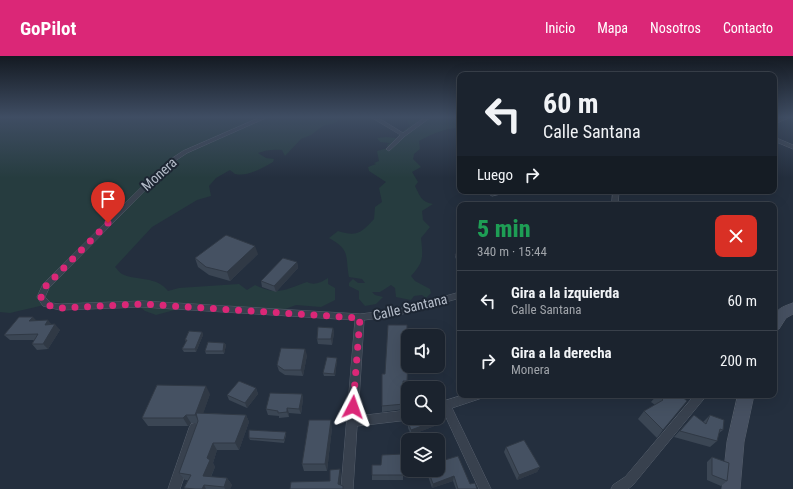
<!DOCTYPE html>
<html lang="es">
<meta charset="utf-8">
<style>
:root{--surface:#1b232e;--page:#242b36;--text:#f1f3f6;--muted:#a0a4aa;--line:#39404a;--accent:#db2777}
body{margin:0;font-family:"Roboto Condensed",sans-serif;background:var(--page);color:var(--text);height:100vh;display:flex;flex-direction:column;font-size:15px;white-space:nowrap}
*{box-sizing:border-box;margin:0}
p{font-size:13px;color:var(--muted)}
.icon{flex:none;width:22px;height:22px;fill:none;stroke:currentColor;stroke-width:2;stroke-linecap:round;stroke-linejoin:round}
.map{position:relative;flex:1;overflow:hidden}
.panel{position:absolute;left:457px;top:146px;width:320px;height:196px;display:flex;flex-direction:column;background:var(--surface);border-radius:8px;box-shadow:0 4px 16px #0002,0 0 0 1px var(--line)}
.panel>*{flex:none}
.top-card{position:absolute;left:457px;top:16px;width:320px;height:122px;border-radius:8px;box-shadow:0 4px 16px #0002,0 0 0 1px var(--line);background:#1b232e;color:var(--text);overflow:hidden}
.tools{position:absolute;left:401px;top:273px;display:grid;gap:8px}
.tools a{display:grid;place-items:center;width:44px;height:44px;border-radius:8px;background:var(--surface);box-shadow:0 4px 16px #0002,0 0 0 1px var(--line);font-size:20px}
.pin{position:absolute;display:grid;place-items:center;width:34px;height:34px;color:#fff;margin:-41px -17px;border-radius:50% 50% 50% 0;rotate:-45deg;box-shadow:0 0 4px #0007}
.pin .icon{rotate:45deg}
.me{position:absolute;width:44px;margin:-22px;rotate:4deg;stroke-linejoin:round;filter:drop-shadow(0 0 3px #0008)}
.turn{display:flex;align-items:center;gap:14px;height:84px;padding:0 20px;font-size:18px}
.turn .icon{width:52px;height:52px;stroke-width:2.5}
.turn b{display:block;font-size:28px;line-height:34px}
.then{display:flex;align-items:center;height:38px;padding:0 20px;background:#0003;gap:8px;font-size:15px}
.round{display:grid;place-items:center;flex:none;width:42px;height:42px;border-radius:8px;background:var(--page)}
.summary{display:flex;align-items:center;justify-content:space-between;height:68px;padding:0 20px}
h1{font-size:24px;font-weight:800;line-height:30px;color:#1e9e55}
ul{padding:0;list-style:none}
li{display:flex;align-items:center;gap:12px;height:60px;padding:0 20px;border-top:1px solid var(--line)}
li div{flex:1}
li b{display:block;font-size:15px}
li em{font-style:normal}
header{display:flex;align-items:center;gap:24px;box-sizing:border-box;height:56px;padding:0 20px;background:var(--accent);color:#fff}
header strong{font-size:19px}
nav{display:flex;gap:22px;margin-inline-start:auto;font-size:14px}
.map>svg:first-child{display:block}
.green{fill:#263c3f}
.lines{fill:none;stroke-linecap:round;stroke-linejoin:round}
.street-casing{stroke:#565f6c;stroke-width:1}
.secondary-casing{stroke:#565f6c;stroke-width:1}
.street{fill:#38414e;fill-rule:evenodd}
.secondary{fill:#465061;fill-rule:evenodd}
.wall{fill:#3b4654}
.shaded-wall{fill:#303945}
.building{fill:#455162;stroke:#303945}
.route{stroke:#db2777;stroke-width:7;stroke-dasharray:0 12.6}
.labels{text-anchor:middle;stroke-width:4;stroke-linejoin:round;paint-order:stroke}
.street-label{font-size:14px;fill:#b4bcc9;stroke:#1d2633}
</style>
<header>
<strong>GoPilot</strong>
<nav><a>Inicio</a><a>Mapa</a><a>Nosotros</a><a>Contacto</a></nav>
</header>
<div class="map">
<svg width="793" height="433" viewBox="0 0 793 433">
<rect width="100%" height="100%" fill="#242f3e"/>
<path class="green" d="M0 61H336L338 66 323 70 311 79 301 83 285 100 282 94C274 93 265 94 258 97L266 102 274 103 273 106C262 112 248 121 235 118L230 114 216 122 209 130 211 140 197 144 152 171 115 211C117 213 120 217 122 218 137 225 157 220 168 235L179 232 239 228 247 234 255 229C278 240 284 234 307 226 314 230 322 226 328 222V228L335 232V244L321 251 296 249 280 255 243 253 226 249 182 252 156 259 145 255 140 251 69 249 57 246 10 257 0 256Z
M408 61H460V72C445 72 432 78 419 85L420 93 414 98 413 103 421 111 412 116 418 126 415 130C420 140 421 146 433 148L422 155 423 164 430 171 421 182C423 201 424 206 411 220L415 225 430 233 431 237 426 242 422 239 414 240 411 244 396 241 395 232 391 229 380 236H372L375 239 383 241 376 248 365 250 359 243V235L349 230V227L353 223 358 227H365L362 223 349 221C345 200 351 194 329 182L338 175C357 181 361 177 374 163L375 151 382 146 379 132 386 126 369 115 368 111 376 108 374 107 379 105 377 95 388 92 387 89 390 87 380 86 377 82 386 81 397 82 399 78 410 70 405 63Z"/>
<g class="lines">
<defs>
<path id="street" d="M261 61H268L187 97 172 107 49 232 45 241 51 247 60 248 142 245 360 258 395 254 460 236V242L395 260 364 264 358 360 408 354V362H412L408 364 357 370 353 433H341L355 264 142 251 60 254 43 250 37 241 43 228 168 105 183 95Z
M371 61H377L403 77 425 61H431L405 80 389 95 386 93 400 79Z
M783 61H791L774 68V64Z
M774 81 793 89V93L774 85Z
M497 135H510L509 136 492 140 489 138Z
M613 135H619L618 149H612Z
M463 339H483L482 342 452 352 491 433H479L443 355 438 357V347Z
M695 339H707L633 429 628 433H611L613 429 625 421Z
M195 367 199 368 201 372 180 433H168L189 372 191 368Z"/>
<path id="secondary" d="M793 247V258L786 262 779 273 774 274C774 256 775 253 793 247Z
M738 339H754L744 386 740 433H722L727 386Z"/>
</defs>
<use href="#street" class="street-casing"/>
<use href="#secondary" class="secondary-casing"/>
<use href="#street" class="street"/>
<use href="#secondary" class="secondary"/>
</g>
<path class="wall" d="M258 198 230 225 209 219 198 211 195 202Z
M455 198H460V211L455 201Z
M297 206 298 212 276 236 262 231 261 225Z
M37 265 52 268 60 274 48 293 37 294 32 288 34 284H10L4 279Z
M333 272 334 277 332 289 318 288 317 283Z
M202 276 203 279 196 296H184L182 293 186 286 185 284Z
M224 287 226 289 224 298H206L205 295Z
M407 290 408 307 407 330H403L404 353 382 356V318H385Z
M307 299 303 320 285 319 279 315 277 309Z
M337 304 335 320H324L323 317Z
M256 332 258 338 247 352 229 344 227 339Z
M210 338 203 357 246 359 249 366 239 394H217L213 407 215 411 211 421 227 422 232 429 230 433H186L184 432 188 424H185L179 417 197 367H191L188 370H148L142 362Z
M302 338 303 343 301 358 289 357V361L279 362V360L268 359 266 353Z
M657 339H680L663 374 657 382 638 363 644 355 655 349 651 346Z
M694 359 703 366 710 359 723 374 719 377 717 385 710 391 674 381Z
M408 366H445L411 379 408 372Z
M332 372 327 415H304L302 408Z
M286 379 284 387 250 384 249 382Z
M506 391 540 411 537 416 517 424 504 396Z
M403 398V424H372V419L381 409Z
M712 401 727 425 721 430 707 424V406Z
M426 414H438L470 428 477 433H456L453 425 432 432Z"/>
<path class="shaded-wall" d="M255 190 258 198 230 225 227 216Z
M297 206 298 212 276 236 274 230Z
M33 261 38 266 29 265Z
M48 264 53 270 45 269Z
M55 268 60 274 48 293 43 288Z
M333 272 334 277 332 289 331 283Z
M202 276 203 279 196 296 195 293Z
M224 287 226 289 224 298 223 295Z
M305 293 307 299 303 320 301 314Z
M337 302V304L335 320 334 318Z
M206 330 210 338 200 367 195 359Z
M256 332 258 338 247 352 245 347Z
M302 338 303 343 301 358 299 353Z
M287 352 289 357V361L287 356Z
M186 359 191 367 188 370 183 362Z
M246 359 249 366 239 394 235 387Z
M446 361 445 366 411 379V374Z
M331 364 332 372 327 415 325 408Z
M213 387 217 394 213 407 215 411 208 427 203 420 207 402Z
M540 411 537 416 517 424 519 419Z
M340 413 341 418 340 433 338 428Z
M454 420 453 425 432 432 433 428Z
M227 422 232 429 230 433H225L224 431Z
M204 429 206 433H202Z"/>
<path class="building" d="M226 179 255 190 227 216 206 211 195 202Z
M455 198H460V208Z
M283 202 297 206 274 230 261 225Z
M19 261H33L29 265 48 264 45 269 55 268 43 288H32L38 278 4 279Z
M388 269H407V290H408V304L407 325H403L404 348 382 350V318H385Z
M318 271 333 272 331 283H317Z
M189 275 202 276 195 293H182L187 284H185Z
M208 286 224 287 223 295H205Z
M281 292 305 293 301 314H284L277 309Z
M327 301 337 302 334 318 323 317Z
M239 325 256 332 245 347 227 339Z
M157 329 206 330 195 359H186L183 362H142Z
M270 337 302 338 299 353 287 352V356L278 357V355L266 353Z
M658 339H680L687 345 663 374 644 355 663 344Z
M442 354 446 361 411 374 408 366 420 362H438V355Z
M196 357 246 359 235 387H213L207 402 210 404 203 420 227 422 224 431 204 429 202 433H195L184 432 191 419 179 417 198 365Z
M694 359 706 368 710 359 724 364 723 374 720 373 717 385 680 375Z
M309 364H331L325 408H302Z
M249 374 286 376 284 384 249 382Z
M524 384 540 411 519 419 506 391Z
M403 398V419H372V409H381L382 399Z
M458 400 470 428 475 427 477 433H458L454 420 433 428 428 414H438V406Z
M712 401 729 407 727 425 712 419Z
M340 413 338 428 343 430V433H290L291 426 330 425V414Z"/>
<linearGradient id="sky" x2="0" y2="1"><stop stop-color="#141a22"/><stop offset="0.5" stop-color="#3f4d63"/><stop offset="1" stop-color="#3f4d63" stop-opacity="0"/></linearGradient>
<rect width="793" height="122" fill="url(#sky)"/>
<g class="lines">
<path class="route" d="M108 167 46 230 41 241C45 250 51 250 60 252L142 248 360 262 353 351"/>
</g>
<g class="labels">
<g class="street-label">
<text transform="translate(159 118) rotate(-42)" y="5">Monera</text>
<text transform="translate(410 251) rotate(-13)" y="5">Calle Santana</text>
</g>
</g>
</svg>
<div class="tools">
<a><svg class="icon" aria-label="sound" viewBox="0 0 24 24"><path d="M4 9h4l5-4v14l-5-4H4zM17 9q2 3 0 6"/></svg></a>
<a><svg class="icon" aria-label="search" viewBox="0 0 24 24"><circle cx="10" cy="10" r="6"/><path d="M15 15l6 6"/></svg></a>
<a><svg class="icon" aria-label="layers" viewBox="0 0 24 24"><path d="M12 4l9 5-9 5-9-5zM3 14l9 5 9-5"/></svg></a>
</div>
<div class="pin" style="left:108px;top:167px;background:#d93025"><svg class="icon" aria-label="arrive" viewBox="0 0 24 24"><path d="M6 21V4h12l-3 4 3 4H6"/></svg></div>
<svg class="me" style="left:353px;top:351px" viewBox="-20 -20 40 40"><path d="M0-17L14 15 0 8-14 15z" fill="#db2777" stroke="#fff" stroke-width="4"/></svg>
<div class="top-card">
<div class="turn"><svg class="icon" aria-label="left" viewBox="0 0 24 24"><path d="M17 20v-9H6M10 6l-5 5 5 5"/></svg><div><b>60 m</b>Calle Santana</div></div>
<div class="then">Luego<svg class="icon" aria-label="right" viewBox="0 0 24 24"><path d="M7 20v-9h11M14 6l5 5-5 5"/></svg></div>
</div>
<section class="panel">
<div class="summary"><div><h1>5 min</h1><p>340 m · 15:44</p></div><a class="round" style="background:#d93025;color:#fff"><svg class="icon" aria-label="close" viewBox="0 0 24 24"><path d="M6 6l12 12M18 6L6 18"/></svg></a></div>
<ul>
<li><svg class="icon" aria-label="left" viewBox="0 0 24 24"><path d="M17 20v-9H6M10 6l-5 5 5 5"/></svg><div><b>Gira a la izquierda</b><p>Calle Santana</p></div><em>60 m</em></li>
<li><svg class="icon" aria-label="right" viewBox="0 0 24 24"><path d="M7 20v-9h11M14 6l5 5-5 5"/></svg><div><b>Gira a la derecha</b><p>Monera</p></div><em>200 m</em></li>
</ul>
</section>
</div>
